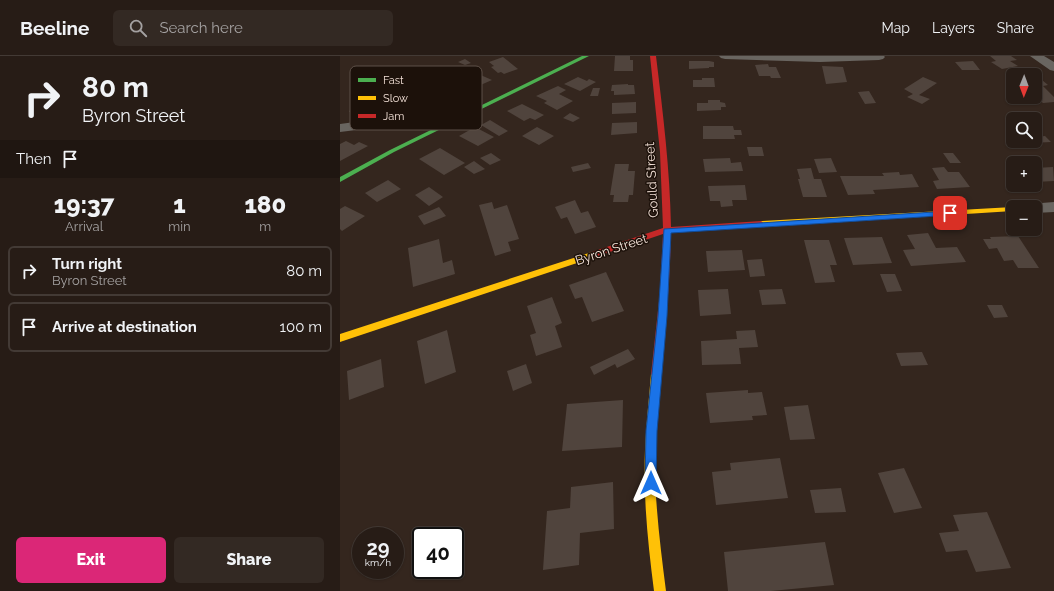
<!DOCTYPE html>
<meta charset="utf-8">
<style>
:root{--surface:#271c16;--page:#332923;--text:#f1f3f6;--muted:#a4a1a1;--line:#433a35;--accent:#db2777}
body{margin:0;font-family:Raleway,sans-serif;background:var(--page);color:var(--text);height:100vh;display:flex;flex-direction:column;font-size:15px;white-space:nowrap}
*{box-sizing:border-box;margin:0}
p{font-size:13px;color:var(--muted)}
.icon{flex:none;width:22px;height:22px;fill:none;stroke:currentColor;stroke-width:2;stroke-linecap:round;stroke-linejoin:round}
.map{position:relative;flex:1;overflow:hidden}
.details{display:flex;flex-direction:column;background:var(--surface);width:340px}
.details>*{flex:none}
.top-card{background:#271c16;color:var(--text);overflow:hidden}
.needle{width:26px;rotate:181deg}
.fabs{position:absolute;left:666px;top:12px;display:grid;gap:8px}
.fabs a{display:grid;place-items:center;width:36px;height:36px;border-radius:6px;background:var(--surface);box-shadow:0 1px 3px #0004,0 0 0 1px var(--line);font-size:20px}
.speed{position:absolute;left:12px;top:471px;display:flex;gap:8px;font-size:20px;font-weight:700;text-align:center}
.speed>*{display:grid;place-content:center;width:52px;height:52px;border-radius:50%;background:var(--surface);box-shadow:0 1px 3px #0004,0 0 0 1px var(--line);line-height:1}
.speed small{font-size:10px;font-weight:400}
.speed .limit{border:2px solid #111;border-radius:6px;background:#fff;color:#111}
.pin{position:absolute;display:grid;place-items:center;width:34px;height:34px;color:#fff;margin:-17px;border-radius:8px;box-shadow:0 2px 6px #0006}
.me{position:absolute;width:44px;margin:-22px;rotate:0deg;stroke-linejoin:round;filter:drop-shadow(0 0 3px #0008)}
.turn{display:flex;align-items:center;gap:14px;height:84px;padding:0 16px;font-size:18px}
.turn .icon{width:52px;height:52px;stroke-width:2.5}
.turn b{display:block;font-size:28px;line-height:34px}
.then{display:flex;align-items:center;height:38px;padding:0 16px;background:#0003;gap:8px;font-size:15px}
.eta{display:flex;justify-content:space-evenly;align-items:center;height:68px;text-align:center}
.eta b{font-size:24px;font-weight:800;line-height:28px}
.button{display:flex;gap:8px;margin-top:auto;padding:8px 16px}
.button a{flex:1;height:46px;border-radius:6px;background:var(--accent);color:#fff;font-size:16px;font-weight:800;line-height:46px;text-align:center}
.button a+a{background:var(--page);color:var(--text)}
ul{padding:0;list-style:none}
li{display:flex;align-items:center;gap:12px;height:50px;margin:0 8px 6px;padding:0 8px;border:2px solid var(--line);border-radius:6px}
li div{flex:1}
li b{display:block;font-size:15px}
li em{font-style:normal}
header{display:flex;align-items:center;gap:24px;box-sizing:border-box;height:56px;padding:0 20px;background:var(--surface);border-bottom:1px solid var(--line)}
header strong{font-size:19px}
nav{display:flex;gap:22px;margin-inline-start:auto;font-size:14px}
.search{width:280px;height:36px;background:var(--page);display:flex;align-items:center;gap:10px;box-sizing:border-box;padding:0 14px;border-radius:6px;color:var(--muted);font-size:15px}
main{display:flex;flex:1;min-height:0}
.map>svg:first-child{display:block}
.building{fill:#50443d}
.lines{fill:none;stroke-linecap:round;stroke-linejoin:round}
.street{fill:#696560;fill-rule:evenodd}
.fast{fill:#4caf50;fill-rule:evenodd}
.slow{fill:#ffc107;fill-rule:evenodd}
.jam{fill:#c62828;fill-rule:evenodd}
.route{fill:#1a73e8;stroke:#114b97}
.labels{text-anchor:middle;stroke-width:3;stroke-linejoin:round;paint-order:stroke}
.street-label{font-size:13px;fill:#f4e2d8;stroke:#1c110a}
.key{fill:#1c110a;stroke:#5d5048;stroke-width:1}
.key-label{font-size:11px;fill:#f4e2d8}
</style>
<header>
<strong>Beeline</strong>
<div class="search"><svg class="icon" aria-label="search" viewBox="0 0 24 24"><circle cx="10" cy="10" r="6"/><path d="M15 15l6 6"/></svg>Search here</div>
<nav><a>Map</a><a>Layers</a><a>Share</a></nav>
</header>
<main>
<section class="details">
<div class="top-card">
<div class="turn"><svg class="icon" aria-label="right" viewBox="0 0 24 24"><path d="M7 20v-9h11M14 6l5 5-5 5"/></svg><div><b>80 m</b>Byron Street</div></div>
<div class="then">Then<svg class="icon" aria-label="arrive" viewBox="0 0 24 24"><path d="M6 21V4h12l-3 4 3 4H6"/></svg></div>
</div>
<div class="eta">
<div><b>19:37</b><p>Arrival</p></div>
<div><b>1</b><p>min</p></div>
<div><b>180</b><p>m</p></div>
</div>
<ul>
<li><svg class="icon" aria-label="right" viewBox="0 0 24 24"><path d="M7 20v-9h11M14 6l5 5-5 5"/></svg><div><b>Turn right</b><p>Byron Street</p></div><em>80 m</em></li>
<li><svg class="icon" aria-label="arrive" viewBox="0 0 24 24"><path d="M6 21V4h12l-3 4 3 4H6"/></svg><div><b>Arrive at destination</b></div><em>100 m</em></li>
</ul>
<div class="button"><a>Exit</a><a>Share</a></div>
</section>
<div class="map">
<svg width="714" height="535" viewBox="0 0 714 535">
<rect width="100%" height="100%" fill="#34261e"/>
<path class="building" d="M275 0H290V4H293V15H274Z
M650 0H671L677 4 670 5 678 10 662 13 651 6 656 5Z
M163 1 178 13 164 18 161 16 158 17 151 11 154 10 149 6Z
M125 3 131 7 125 9 118 6Z
M349 5H369L374 6V11H369V12L349 13Z
M633 5 640 14H622L615 6Z
M428 8 429 11H436L441 22H431L430 20H419L415 9Z
M482 10 503 11 507 26 486 28Z
M136 17 152 24 136 31 121 24Z
M238 21 247 25 249 23 256 26 240 35 224 28Z
M583 21 597 27 579 39 590 43 582 48 567 41 573 38 564 33Z
M362 22H374L375 31H353V24H362Z
M695 24H702L708 29 703 30 714 41V46L703 47 695 40Z
M288 28V29H294L295 38 274 39V35H271L272 29Z
M218 30 226 34 219 38 233 45 217 54 204 47 207 45 196 40Z
M253 32H260L258 40H250Z
M529 35 536 47 525 48 518 36Z
M42 41 36 53 9 56 15 43Z
M368 44H380V46L385 47 386 51H381V54L357 55V47H368Z
M296 46V57L272 58V47Z
M182 48 204 59 195 64 190 62 184 65 167 55Z
M230 57 240 62 233 66 223 62Z
M150 64 168 75 159 80 141 69Z
M297 66V77L271 79 272 67Z
M363 70H393L394 74H401L402 79H394L395 83H363Z
M135 71 154 81 138 90 119 80Z
M197 71 214 80 199 89 182 80Z
M705 80 711 86 691 87 689 85H695V81Z
M6 85 14 89 19 86 28 90 0 105V88Z
M407 91H422L424 100H409Z
M100 92 125 107 104 119 79 103Z
M151 97 161 104 150 109 140 102Z
M603 97H613L621 107H610Z
M390 102 391 107 401 106 403 115 365 116 363 103Z
M491 102 497 116 479 117 474 103Z
M134 105 145 113 134 118 124 111Z
M248 107 251 112 233 116 231 111Z
M275 108H289L288 115H295L293 139H289L288 146H273L274 139H270Z
M604 111 608 116H619L630 131 597 133 593 125 599 124 592 112Z
M713 111 714 125 695 126V112Z
M471 112 474 123H481L487 141H463L458 123H460L457 113Z
M559 116 560 119 572 118 579 131 533 134 535 138 508 139 500 120H544L542 117Z
M48 124 61 133 37 146 25 137Z
M405 129 407 144H392L393 150 381 151 380 145H370L368 130Z
M89 131 103 141 89 150 75 139Z
M235 144 241 157 248 155 256 171 235 178 227 161 221 163 215 151Z
M152 146 154 153 167 149 179 183 168 186 171 195 155 200 139 149Z
M5 150 25 160 2 175 0 173V153Z
M99 151 106 160 84 169 78 160Z
M588 177 596 192 617 191 626 206 571 210 563 194 575 193 567 179Z
M678 180 699 212H678L673 204 664 205 657 192 649 193 643 183H651L650 181Z
M542 181 552 207 513 209 504 182Z
M99 183 103 207 112 204 115 218 73 231 68 192Z
M464 184H489L497 209H490L495 226 475 227Z
M402 194 405 214 368 216 366 195Z
M422 203 425 220 410 221 407 204Z
M266 216 284 255 252 266 242 241 235 243 229 229Z
M540 218H555L562 235 547 236Z
M388 233 391 258 360 260 358 234Z
M442 233 446 248 422 249 419 234Z
M212 241 222 267 215 270 222 291 196 300 190 279 196 277 187 250Z
M647 249H662L668 261 654 262Z
M107 274 116 316 85 328 77 285Z
M415 274 418 291 399 292 401 308 362 309 361 285 397 283 396 275Z
M288 293 295 303 277 312 275 308 254 319 250 311Z
M582 296 588 309 561 310 556 297Z
M41 303 44 331 9 344 7 315Z
M186 308 192 327 173 335 167 315Z
M408 334V337L422 336 427 359 412 360 413 364 370 367 366 337Z
M283 344 282 391 222 395 227 348Z
M468 349 475 383 450 384 444 351Z
M440 402 448 442 376 449 372 416 391 414 390 407Z
M564 412 582 452 554 457 538 417Z
M273 426 274 473 240 477 239 509 203 514 207 455 230 452 231 431Z
M501 432 506 456 475 457 470 434Z
M647 456 671 512 636 516 627 494 606 496 599 477 619 475 613 459Z
M485 486 494 529 431 535H388L384 496Z"/>
<g class="lines">
<path class="street" d="M379 0H544L545 1 543 3 539 4 480 6 385 3 381 2Z
M690 0H704L714 6V15L710 14Z
M52 61C65 60 102 59 110 70L108 73 103 74 89 70 65 68 0 76V68Z
M714 146V156L695 157V151H687L689 148Z"/>
<path class="fast" d="M242 0H249L54 96 0 126V121L50 94Z"/>
<path class="slow" d="M673 151V155L421 171 417 168 421 165 673 151H675Z
M252 196 255 197 256 199 255 201 0 286V278Z
M316 314 319 315 321 318C319 343 316 369 315 394 314 441 320 488 326 535H314C308 488 303 441 305 394 306 369 309 343 311 318L313 315Z"/>
<path class="jam" d="M310 0H316C323 57 330 114 331 171L421 165 425 168 421 171 331 176C330 224 326 271 321 318L319 321 316 322 313 321 311 318 320 236 323 178 252 202 248 199 249 197 323 172 320 96Z"/>
</g>
<path class="route" d="M610 155 614 157 613 159 331 177 327 260 317 375 316 427 315 431 311 433 307 431 305 427 306 375 318 260 324 173Z"/>
<g class="labels">
<g class="street-label">
<text transform="translate(311 124) rotate(-93)" y="5">Gould Street</text>
<text transform="translate(271 193) rotate(-18)" y="5">Byron Street</text>
</g>
</g>
<rect x="10" y="10" width="132" height="64" rx="6" class="key"/>
<rect x="18" y="22" width="18" height="4" fill="#4caf50"/>
<rect x="18" y="40" width="18" height="4" fill="#ffc107"/>
<rect x="18" y="58" width="18" height="4" fill="#c62828"/>
<g class="key-label">
<text x="43" y="28">Fast</text>
<text x="43" y="46">Slow</text>
<text x="43" y="64">Jam</text>
</g>
</svg>
<div class="fabs">
<a><svg class="needle" viewBox="-14 -14 28 28"><path d="M0-13l5 13h-10z" fill="#e53935"/><path d="M0 13l5-13h-10z" fill="#a4a1a1"/></svg></a>
<a><svg class="icon" aria-label="search" viewBox="0 0 24 24"><circle cx="10" cy="10" r="6"/><path d="M15 15l6 6"/></svg></a>
<a>+</a>
<a>−</a>
</div>
<div class="speed"><div>29<small>km/h</small></div><div class="limit">40</div></div>
<div class="pin" style="left:610px;top:157px;background:#d93025"><svg class="icon" aria-label="arrive" viewBox="0 0 24 24"><path d="M6 21V4h12l-3 4 3 4H6"/></svg></div>
<svg class="me" style="left:311px;top:427px" viewBox="-20 -20 40 40"><path d="M0-17L14 15 0 8-14 15z" fill="#1a73e8" stroke="#fff" stroke-width="4"/></svg>
</div>
</main>
